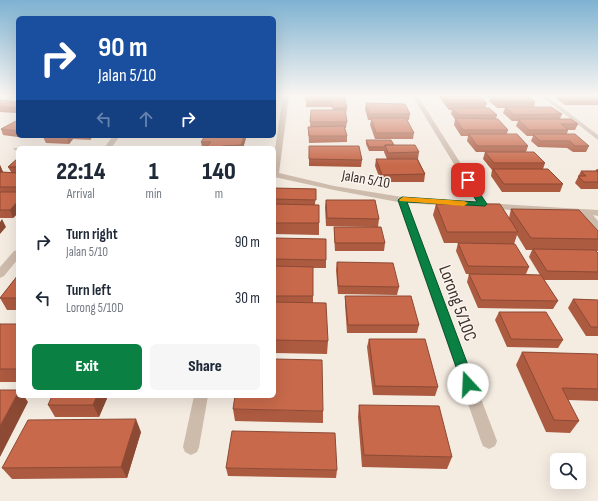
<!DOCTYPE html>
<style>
:root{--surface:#fff;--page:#f6f6f7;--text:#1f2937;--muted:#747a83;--accent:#0b8043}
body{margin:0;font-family:"Sofia Sans Condensed",sans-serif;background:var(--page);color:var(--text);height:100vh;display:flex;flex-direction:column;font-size:15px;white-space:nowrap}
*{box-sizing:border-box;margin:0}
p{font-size:13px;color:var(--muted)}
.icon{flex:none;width:22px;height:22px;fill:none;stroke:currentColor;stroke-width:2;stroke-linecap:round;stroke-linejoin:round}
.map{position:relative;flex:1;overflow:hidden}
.panel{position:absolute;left:16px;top:146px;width:260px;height:252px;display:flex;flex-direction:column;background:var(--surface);border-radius:6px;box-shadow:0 4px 16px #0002}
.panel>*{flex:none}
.top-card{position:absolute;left:16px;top:16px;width:260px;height:122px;border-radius:6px;box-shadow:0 4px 16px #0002;background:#1a4fa0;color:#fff;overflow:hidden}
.tools{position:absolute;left:550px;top:453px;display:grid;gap:8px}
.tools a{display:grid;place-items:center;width:36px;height:36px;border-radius:6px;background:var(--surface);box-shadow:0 4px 16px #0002;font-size:20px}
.pin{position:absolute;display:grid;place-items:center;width:34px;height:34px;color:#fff;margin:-17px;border-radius:8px;box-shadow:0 2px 6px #0006}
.me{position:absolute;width:44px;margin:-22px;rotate:340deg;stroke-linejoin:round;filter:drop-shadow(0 0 3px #0008)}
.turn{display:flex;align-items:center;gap:14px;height:84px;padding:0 16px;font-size:18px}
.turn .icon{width:52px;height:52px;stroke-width:2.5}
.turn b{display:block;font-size:28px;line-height:34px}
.lanes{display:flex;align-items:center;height:38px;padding:0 16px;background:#0003;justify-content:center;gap:20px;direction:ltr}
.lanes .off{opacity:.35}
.eta{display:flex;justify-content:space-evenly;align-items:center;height:68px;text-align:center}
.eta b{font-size:24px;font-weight:800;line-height:28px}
.button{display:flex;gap:8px;margin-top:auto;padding:8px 16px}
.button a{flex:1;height:46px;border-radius:6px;background:var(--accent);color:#fff;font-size:16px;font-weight:800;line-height:46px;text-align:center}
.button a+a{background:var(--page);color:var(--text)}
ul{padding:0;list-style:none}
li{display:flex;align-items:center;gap:12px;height:56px;padding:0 16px}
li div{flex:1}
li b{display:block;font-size:15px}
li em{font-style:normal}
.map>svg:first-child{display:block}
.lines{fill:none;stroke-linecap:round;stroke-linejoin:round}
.street{fill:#cdbbac;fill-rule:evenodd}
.wall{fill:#ac5a40;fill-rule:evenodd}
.shaded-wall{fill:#8c4a34}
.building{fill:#c8694b;stroke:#8c4a34}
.route{fill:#0b8043;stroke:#07532c}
.slow{fill:#f59e0b}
.labels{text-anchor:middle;stroke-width:3;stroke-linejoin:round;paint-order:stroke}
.street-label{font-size:15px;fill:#3b302b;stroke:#fbf5ee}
.near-street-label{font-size:18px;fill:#3b302b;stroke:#fbf5ee}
</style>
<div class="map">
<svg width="598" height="501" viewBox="0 0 598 501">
<rect width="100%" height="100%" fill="#f4ebe1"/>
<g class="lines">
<path class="street" d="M283 95H289L279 173 334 186 402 197 477 202 412 95H417L486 203 598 210V216L593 215 598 221V230L595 229 583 215 407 203 497 441 495 446 489 449 483 446 481 441 398 202 334 190 274 177V156Z
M540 95H545L598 135V140Z
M113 136H120L111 148H104Z
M15 148H21H18L17 151 13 149Z
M18 250V259L4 276 0 278V267L14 251Z
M194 396H208L199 447 197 452 191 455 185 452 183 447Z"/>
</g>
<path class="wall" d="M15 95H18V100H17Z
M306 95H344L347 108 346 114 347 122 346 128H345L347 136V142L309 143 308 127H310L311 110H333L332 107H306Z
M437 95H478L487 103 485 108 497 115 496 119 508 130 507 134 528 146 526 152 545 163 543 169 563 184 560 192H502L491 176 492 170 483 159 485 152H476L467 141 468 136H461L454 125 455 119 451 114 452 110H449L442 101V99H440Z
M484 95H527L535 102 534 107 562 114 560 119 578 124 575 130H568L567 134 589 146 586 152H573L567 148 538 147 531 141 533 136H527L516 126 518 121H512L503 113 505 108H497L489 101 491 97H486Z
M558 95H598V105H565L557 99Z
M0 100 18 102V113H16L0 112Z
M366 103 410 114 409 120H407L414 133 413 139H375L370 125 371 120H368L365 109Z
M18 120V136H28L25 138 3 135 1 129Z
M44 136H93L90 140 73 139 69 144 46 143 43 137Z
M152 136H186V137H152Z
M246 138 243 148H202L201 142Z
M366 140 394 145 419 152 418 159 425 174 424 182H381L375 166 376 159H387L384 152V151H369L366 144Z
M309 146 362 160 361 167 309 166Z
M18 158V213L13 218H0V165L3 172H11L8 167Z
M597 169H598V189H581L575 183 581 171H595Z
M274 188 316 189 315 205 319 223V235L274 234Z
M326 200 379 219 378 227 326 226 325 207Z
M436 204 509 218 511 209 598 231V251H596L598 253V280H544L558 301 553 309 478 308 467 282 469 274H466L456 251 458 243H444L433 215ZM517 235 526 250H532L529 257 540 275 526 274 529 267 514 244Z
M334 227 385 243 384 251H335L334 235Z
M274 238 326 260V268H313V303L328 341 327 354 274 353Z
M337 262 399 287 397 295 338 294 336 270Z
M18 275V310H7L0 298Z
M345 296 419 325 417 333H347L345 304Z
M573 299 598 300V336H586L568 308Z
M499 312 563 340 558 348 507 347 495 320Z
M0 324H18V382H0Z
M369 339 438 387 435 396 373 395 367 347Z
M522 352 598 355V401L568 400 579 421 570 433 546 432 516 365Z
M108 396 99 417H55L48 405Z
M359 405 452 457 447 469 362 467 358 417Z
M233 409 323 411V423L235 421Z
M141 432 127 478 12 479 2 468Z
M226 468 337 470 336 478 228 476Z"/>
<path class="shaded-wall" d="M18 106V113H16L14 108Z
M68 136H72L73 139 69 144 67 137Z
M89 136H93L90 140Z
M244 136H246V138L243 148H241V145Z
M0 165 3 172 0 175Z
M18 201V213L13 218 10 210Z
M2 219 6 227 0 234V222Z
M18 393V396H24L28 402 0 457V426Z
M97 396H108L99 417 93 405Z
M136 419 141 432 127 478 121 467Z"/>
<path class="building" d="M443 95H478L487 103 450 104Z
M491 95H527L535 102H498Z
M560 95H598V100H567Z
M306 96H344L347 108H333L332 101H306Z
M0 100 18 102V106L14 108 0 106Z
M366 103 405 104 410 114H369Z
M505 107H551L562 114 514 115Z
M452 108H489L497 115H459Z
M311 110H345L347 122H310Z
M371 118H406L414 133H376Z
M455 118 498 119 508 130H463Z
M518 119H571L578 124H561L568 130H529Z
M18 120V131L1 129Z
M344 126 347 136H309L308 127Z
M469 134H517L528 146H477Z
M533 134H575L589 146H575L570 141H540Z
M44 136H68L67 137H43Z
M205 136H244L241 145 222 146 220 148H216L207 146 211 142H201Z
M366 140H391L394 145H385L384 147H369Z
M385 145H415L419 152 388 153Z
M309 146H359L362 160 309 159Z
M485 152H534L545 163H494Z
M18 158V167H8Z
M376 159H417L425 174 382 175Z
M493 169H548L563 184H504Z
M581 171H598V182H584L578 176H586Z
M1 172 18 173V187H0V173Z
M274 188 316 189V200L274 199Z
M0 192H18V201L10 210H0Z
M326 200H375L379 219 327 218Z
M274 204 319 205V223H274Z
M436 204H500L518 232H447Z
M511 209 579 210 598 231V239L531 238Z
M334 227H381L385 243H335Z
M274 238 326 239V260L274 259Z
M458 243 515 244 529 267 468 266Z
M533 249 595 250 598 253V272L547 271Z
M337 262 393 263 399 287 338 286Z
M274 266 313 267V296H274Z
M469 274 541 275 558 301 481 300Z
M18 275V298H0Z
M345 296H411L419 325H348Z
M573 299 598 300V327H591Z
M274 302 326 303 328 341 274 340Z
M499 312H546L563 340 511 339Z
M0 324H18V369H0Z
M369 339H425L438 387 375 386Z
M522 352 597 354 598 355V389L562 388 579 421 554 420Z
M274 359 322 360 323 411 233 409 235 396H274Z
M0 390H18V393L0 426Z
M52 396H97L93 405H48Z
M359 405 439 406 452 457 364 455Z
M136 419 121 467 2 468 28 420Z
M232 431 335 433 337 470 226 468Z"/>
<linearGradient id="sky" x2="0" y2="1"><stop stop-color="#7eb2d2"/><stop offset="0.58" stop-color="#faf6f2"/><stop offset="1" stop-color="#faf6f2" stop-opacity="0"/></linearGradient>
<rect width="598" height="165" fill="url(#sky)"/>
<path class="route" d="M465 179H470L487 204 485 206 407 202 475 384 473 388 468 390 464 388 462 384 398 200 402 197 477 202 464 180Z"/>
<path class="slow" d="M403 197 464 201 468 203 464 206 400 201 399 200Z"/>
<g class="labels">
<g class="street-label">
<text transform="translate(366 179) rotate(10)" y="5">Jalan 5/10</text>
</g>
<g class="near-street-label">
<text transform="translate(458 303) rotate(70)" y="6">Lorong 5/10C</text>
</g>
</g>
</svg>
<div class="tools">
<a><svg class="icon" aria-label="search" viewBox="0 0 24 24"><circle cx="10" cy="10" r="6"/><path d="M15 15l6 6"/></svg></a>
</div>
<div class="pin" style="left:468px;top:180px;background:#d93025"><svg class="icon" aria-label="arrive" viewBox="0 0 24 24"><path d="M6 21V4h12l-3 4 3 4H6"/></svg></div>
<svg class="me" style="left:468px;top:384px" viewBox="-20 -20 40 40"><circle r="19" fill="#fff"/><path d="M0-13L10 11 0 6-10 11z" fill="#0b8043"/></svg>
<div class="top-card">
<div class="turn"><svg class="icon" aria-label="right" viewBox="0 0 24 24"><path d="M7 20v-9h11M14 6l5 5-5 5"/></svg><div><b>90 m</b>Jalan 5/10</div></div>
<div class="lanes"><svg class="icon off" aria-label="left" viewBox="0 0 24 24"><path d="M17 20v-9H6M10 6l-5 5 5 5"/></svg><svg class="icon off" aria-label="ahead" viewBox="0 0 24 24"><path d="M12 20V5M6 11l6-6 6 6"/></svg><svg class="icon" aria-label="right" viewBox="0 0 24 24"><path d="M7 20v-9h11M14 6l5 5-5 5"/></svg></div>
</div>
<section class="panel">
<div class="eta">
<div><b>22:14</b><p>Arrival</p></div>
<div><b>1</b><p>min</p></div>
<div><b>140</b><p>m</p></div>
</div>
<ul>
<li><svg class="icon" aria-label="right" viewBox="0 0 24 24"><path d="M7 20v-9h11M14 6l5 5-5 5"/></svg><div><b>Turn right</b><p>Jalan 5/10</p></div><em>90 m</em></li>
<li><svg class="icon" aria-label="left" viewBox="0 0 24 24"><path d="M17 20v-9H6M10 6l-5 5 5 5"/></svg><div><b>Turn left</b><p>Lorong 5/10D</p></div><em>30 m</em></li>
</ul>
<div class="button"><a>Exit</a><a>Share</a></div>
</section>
</div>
